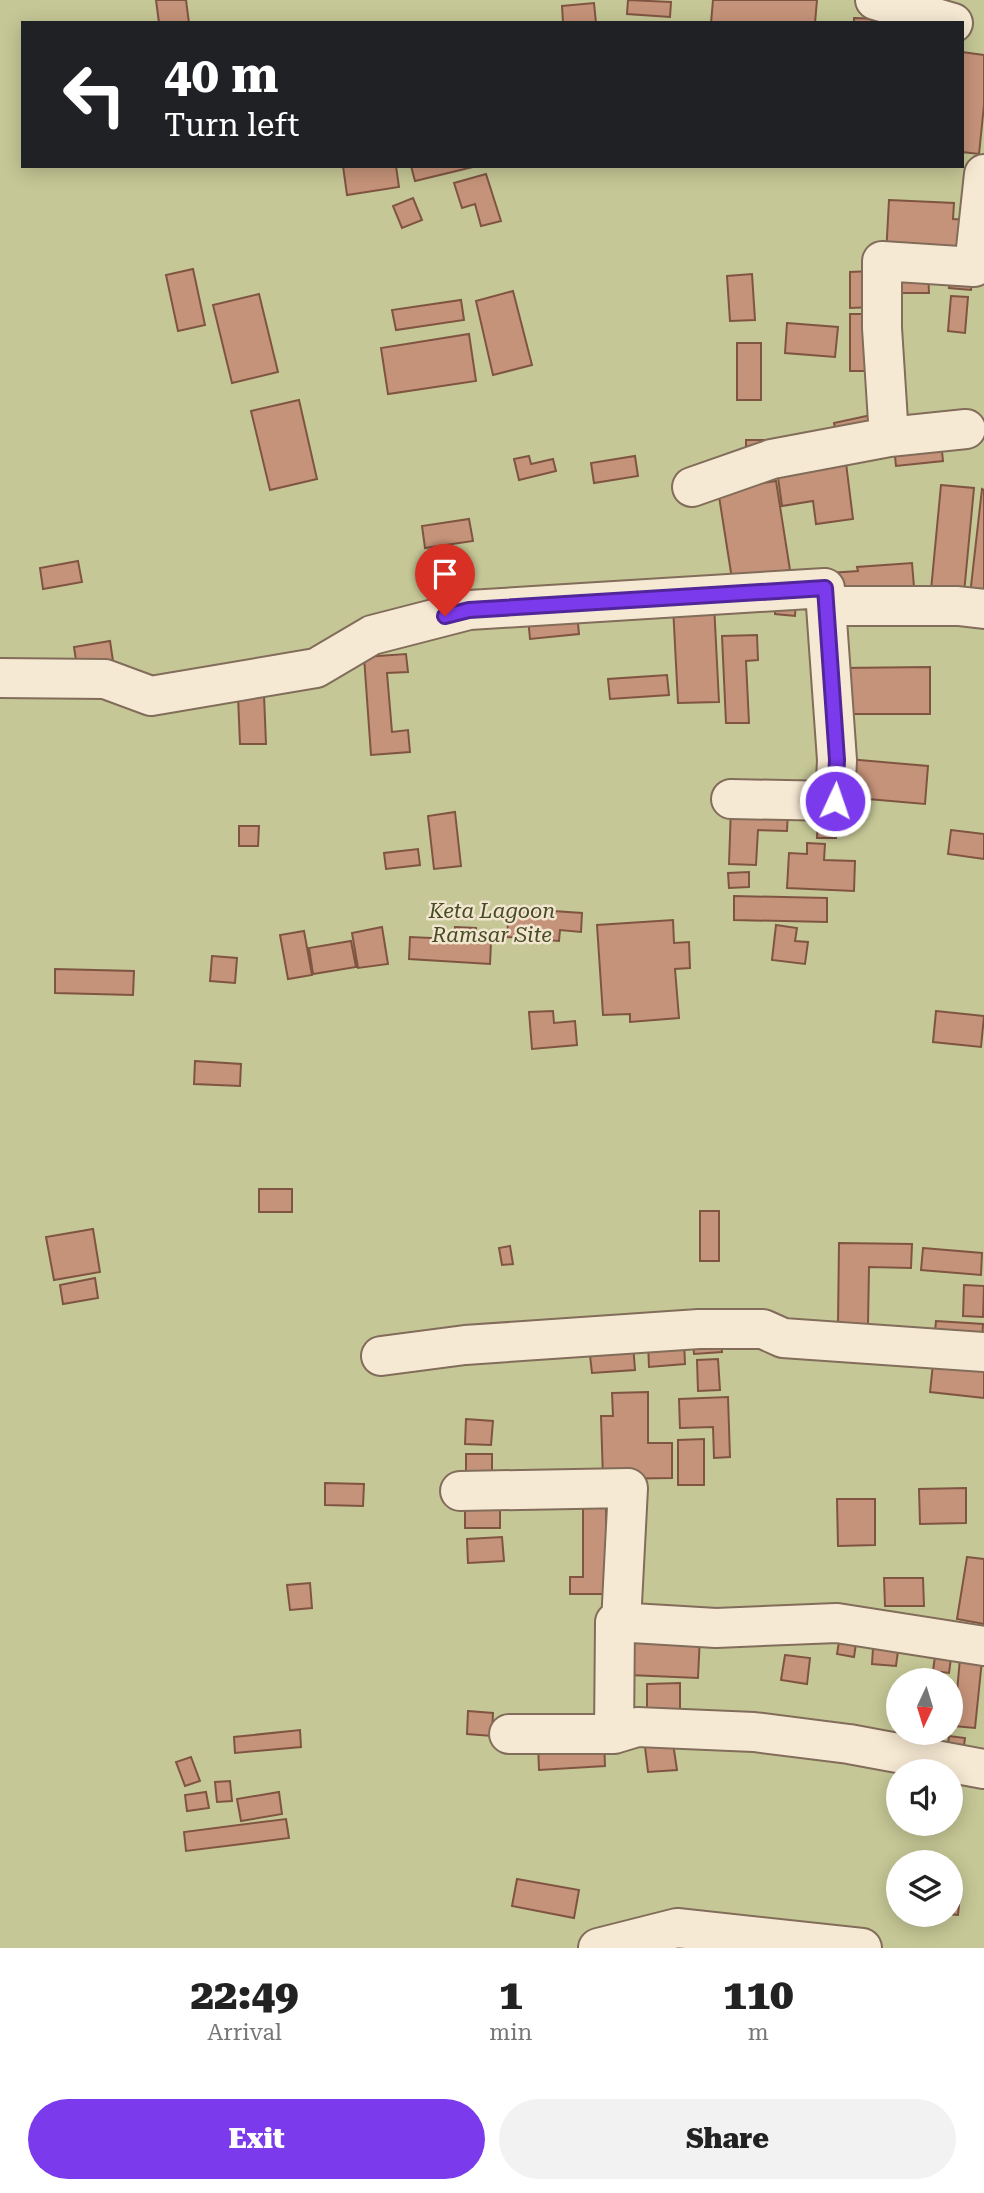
<!DOCTYPE html>
<style>
:root{--surface:#fff;--page:#f2f2f2;--text:#222;--muted:#767676;--accent:#7c3aed}
body{margin:0;font-family:"Roboto Serif",serif;background:var(--page);color:var(--text);height:100vh;display:flex;flex-direction:column;font-size:26px;white-space:nowrap}
*{box-sizing:border-box;margin:0}
p{font-size:23px;color:var(--muted)}
.icon{flex:none;width:38px;height:38px;fill:none;stroke:currentColor;stroke-width:2;stroke-linecap:round;stroke-linejoin:round}
.map{position:relative;height:1948px;overflow:hidden}
.side{display:flex;flex-direction:column;background:var(--surface);flex:1}
.side>*{flex:none}
.top-card{position:absolute;left:21px;top:21px;width:943px;height:147px;border-radius:0px;box-shadow:0 4px 18px #0003;background:#202124;color:#fff;overflow:hidden}
.needle{width:46px;rotate:184deg}
.fabs{position:absolute;left:886px;top:1668px;display:grid;gap:14px}
.fabs a{display:grid;place-items:center;width:77px;height:77px;border-radius:50%;background:var(--surface);box-shadow:0 4px 18px #0003;font-size:35px}
.pin{position:absolute;display:grid;place-items:center;width:60px;height:60px;color:#fff;margin:-72px -30px;border-radius:50% 50% 50% 0;rotate:-45deg;box-shadow:0 0 7px #0007}
.pin .icon{rotate:45deg}
.me{position:absolute;width:77px;margin:-38px;rotate:3deg;stroke-linejoin:round;filter:drop-shadow(0 0 5px #0008)}
.turn{display:flex;align-items:center;gap:24px;height:147px;padding:0 28px;font-size:32px}
.turn .icon{width:91px;height:91px;stroke-width:2.5}
.turn b{display:block;font-size:49px;line-height:60px}
.eta{display:flex;justify-content:space-evenly;align-items:center;height:119px;text-align:center}
.eta b{font-size:42px;font-weight:800;line-height:49px}
.primary-button{display:flex;gap:14px;margin-top:auto;padding:14px 28px}
.primary-button a{flex:1;height:80px;border-radius:42px;background:var(--accent);color:#fff;font-size:28px;font-weight:800;line-height:80px;text-align:center}
.primary-button a+a{background:var(--page);color:var(--text)}
.map>svg:first-child{display:block}
.green{fill:#c5c796;fill-rule:evenodd}
.building{fill:#c59379;stroke:#7f5542;stroke-width:2}
.lines{fill:none;stroke-linecap:round;stroke-linejoin:round}
.minor-casing{stroke:#826c5a;stroke-width:42}
.minor{stroke:#f6e9d3;stroke-width:38}
.route-casing{stroke:#51269a;stroke-width:18}
.route{stroke:#7c3aed;stroke-width:12}
.labels{text-anchor:middle;stroke-width:5;stroke-linejoin:round;paint-order:stroke}
.park-label{font-size:21px;font-style:italic;fill:#464d25;stroke:#f2e5d0}
</style>
<div class="map">
<svg width="984" height="1948" viewBox="0 0 984 1948">
<rect width="100%" height="100%" fill="#eadac1"/>
<path class="green" d="M0 0H984V1948H0ZM23 23H962V166H23ZM898 1680H950V1732H898ZM898 1771H950V1824H898ZM898 1862H950V1914H898Z"/>
<path class="building" d="M156 0H186L189 23H159Z
M628 0 671 2 670 17 627 14Z
M713 0H817L815 23H711Z
M594 3 596 23H563L562 6Z
M854 18 883 19V23H854Z
M962 52 984 55V105L979 154 962 152Z
M343 166H396L399 187 347 195Z
M411 166H477L415 181Z
M486 174 501 221 481 226 475 204 462 208 454 183Z
M413 198 422 220 402 228 393 206Z
M889 200 954 203 953 219 971 220 970 260 886 256Z
M193 269 205 325 178 331 166 275Z
M872 271 873 307 850 308V272Z
M899 271H928L929 293H899Z
M752 274 755 320 730 321 727 276Z
M951 276 972 278 971 290 949 288Z
M513 291 532 365 493 375 476 301Z
M259 294 278 372 232 383 213 305Z
M951 296 968 297 965 333 948 331Z
M461 300 464 320 396 330 392 310Z
M850 314H873V371H850Z
M787 323 838 327 835 357 785 353Z
M469 334 476 381 388 394 381 348Z
M737 343H761V400H737Z
M299 400 317 479 270 490 251 411Z
M876 414 880 432 838 441 834 423Z
M746 440H764V459H746Z
M941 442 943 461 896 466 894 447Z
M845 455 853 519 816 524 813 501 782 506 776 463Z
M529 456 531 464 553 459 556 471 519 480 514 459Z
M635 456 638 476 594 483 591 463Z
M776 481 790 570 732 579 718 490Z
M941 485 974 488 964 593 931 590Z
M982 489 984 490V596L970 595Z
M469 519 473 541 425 548 422 526Z
M78 561 82 582 43 589 40 568Z
M912 563 915 599 831 604 829 573 858 571 857 567Z
M776 595 796 597 795 616 775 614Z
M714 604 719 702 678 703 673 606Z
M577 613 579 634 530 639 528 618Z
M757 635 758 660 746 661 749 723H726L722 636Z
M110 641 113 661 77 667 74 647Z
M406 654 408 672 387 673 392 732 408 730 410 752 371 755 364 657Z
M930 667V714H840L839 668Z
M667 675 669 695 610 699 608 679Z
M264 695 266 744H240L238 696Z
M848 759 928 766 925 804 845 797Z
M731 807 788 809 787 831 758 830 756 865 729 864Z
M842 810H860V825H842Z
M455 812 461 866 434 869 428 816Z
M818 815H836V838H817Z
M239 826H259L258 846H239Z
M951 830 984 834V859L948 854Z
M807 843 825 844 824 860 855 861 854 891 787 888 789 853 807 854Z
M418 849 420 865 386 869 384 853Z
M749 872V887L729 888 728 873Z
M734 896 827 898V922L734 920Z
M509 908 582 913 581 932 560 930 559 941 507 937Z
M673 920 674 943 689 942 690 968 675 969 679 1018 630 1022V1014L603 1015 597 925Z
M776 925 797 928 795 941 808 942 805 964 772 960Z
M382 927 388 964 358 968 352 933Z
M455 927 476 928V941L491 942 490 964 409 959 410 937 454 939Z
M304 931 312 975 288 979 280 935Z
M351 941 356 967 313 974 309 948Z
M212 956 237 958 235 983 210 981Z
M55 969 134 971 133 995 55 993Z
M553 1011 554 1023 575 1021 577 1045 532 1049 529 1012Z
M936 1011 984 1016 981 1047 933 1042Z
M195 1061 241 1064 240 1086 194 1084Z
M259 1189H292V1212H259Z
M700 1211H719V1261H700Z
M93 1229 100 1272 54 1280 46 1237Z
M839 1243 912 1244 911 1268 869 1267 868 1325 838 1324Z
M510 1246 513 1264 502 1265 499 1248Z
M923 1248 982 1253 981 1275 921 1270Z
M95 1278 98 1298 63 1304 60 1285Z
M964 1285 984 1286 983 1317 963 1316Z
M936 1321 983 1324 982 1345 934 1342Z
M721 1339 722 1352 694 1354 693 1341Z
M684 1341 685 1364 649 1367 648 1343Z
M633 1344 635 1370 592 1373 589 1347Z
M934 1354 984 1359V1398L930 1392Z
M718 1359 720 1390 698 1391 697 1360Z
M648 1392V1443H672V1478L603 1479 601 1416H613L612 1393Z
M728 1397 730 1457 714 1458 713 1427 680 1428 679 1399Z
M466 1419 493 1421 491 1445 465 1444Z
M704 1439V1485H678V1440Z
M466 1454H492V1473L466 1472Z
M325 1483 364 1484 363 1506 325 1505Z
M966 1488V1523L920 1524 919 1489Z
M837 1499H875V1545L838 1546Z
M465 1505H500V1528H465Z
M583 1508H606V1594H570V1577H583Z
M502 1537 504 1561 468 1563 467 1539Z
M967 1557 984 1559V1624L957 1619Z
M884 1578H923L924 1606H885Z
M310 1583 312 1608 290 1610 287 1585Z
M630 1634 700 1636 698 1678 629 1675Z
M840 1635 857 1637 854 1657 837 1654Z
M873 1648 898 1651 896 1666 872 1664Z
M785 1655 810 1658 807 1684 781 1680Z
M935 1656 951 1658 949 1673 933 1671Z
M960 1658 982 1660 975 1728 954 1726Z
M680 1683V1710H647V1684Z
M468 1711 493 1713 492 1736 467 1734Z
M300 1730 301 1747 235 1753 234 1737Z
M949 1736 965 1738 963 1753 947 1751Z
M604 1740 605 1766 539 1770 538 1744Z
M673 1743 677 1770 648 1772 645 1747Z
M191 1757 200 1781 185 1786 176 1762Z
M230 1781 232 1801 217 1802 215 1782Z
M206 1792 209 1808 187 1811 185 1795Z
M279 1792 282 1814 241 1821 237 1799Z
M286 1819 289 1838 186 1851 184 1832Z
M517 1879 579 1890 574 1918 512 1906Z
M950 1894 960 1895 958 1915 947 1914H950Z"/>
<g class="lines">
<defs>
<path id="minor" d="M875 0 953 23
M889 437 966 429
M692 487 772 459 889 437 882 328V261L974 267 984 174
M0 678 105 679 151 696 316 668 372 635 469 610 825 588 826 606H958L984 609
M731 799 835 801 837 760 826 606
M381 1356 465 1345 699 1329H763L783 1338 984 1352
M460 1491 628 1488 621 1623
M509 1734H614L637 1727 754 1732 849 1744 984 1769
M614 1734 615 1622 716 1628 837 1623 984 1646
M598 1948 677 1928 862 1948"/>
</defs>
<use href="#minor" class="minor-casing"/>
<use href="#minor" class="minor"/>
</g>
<g class="lines">
<defs>
<path id="route" d="M445 616 469 610 825 588 837 760 835 801"/>
</defs>
<use href="#route" class="route-casing"/>
<use href="#route" class="route"/>
</g>
<g class="labels">
<g class="park-label">
<text x="492" y="918">Keta Lagoon<tspan x="492" dy="24">Ramsar Site</tspan></text>
</g>
</g>
</svg>
<div class="fabs">
<a><svg class="needle" viewBox="-14 -14 28 28"><path d="M0-13l5 13h-10z" fill="#e53935"/><path d="M0 13l5-13h-10z" fill="#767676"/></svg></a>
<a><svg class="icon" aria-label="sound" viewBox="0 0 24 24"><path d="M4 9h4l5-4v14l-5-4H4zM17 9q2 3 0 6"/></svg></a>
<a><svg class="icon" aria-label="layers" viewBox="0 0 24 24"><path d="M12 4l9 5-9 5-9-5zM3 14l9 5 9-5"/></svg></a>
</div>
<div class="pin" style="left:445px;top:616px;background:#d93025"><svg class="icon" aria-label="arrive" viewBox="0 0 24 24"><path d="M6 21V4h12l-3 4 3 4H6"/></svg></div>
<svg class="me" style="left:835px;top:801px" viewBox="-20 -20 40 40"><circle r="17" fill="#7c3aed" stroke="#fff" stroke-width="3"/><path d="M0-11L8 9 0 5-8 9z" fill="#fff"/></svg>
<div class="top-card">
<div class="turn"><svg class="icon" aria-label="left" viewBox="0 0 24 24"><path d="M17 20v-9H6M10 6l-5 5 5 5"/></svg><div><b>40 m</b>Turn left</div></div>
</div>
</div>
<section class="side">
<div class="eta">
<div><b>22:49</b><p>Arrival</p></div>
<div><b>1</b><p>min</p></div>
<div><b>110</b><p>m</p></div>
</div>
<div class="primary-button"><a>Exit</a><a>Share</a></div>
</section>
